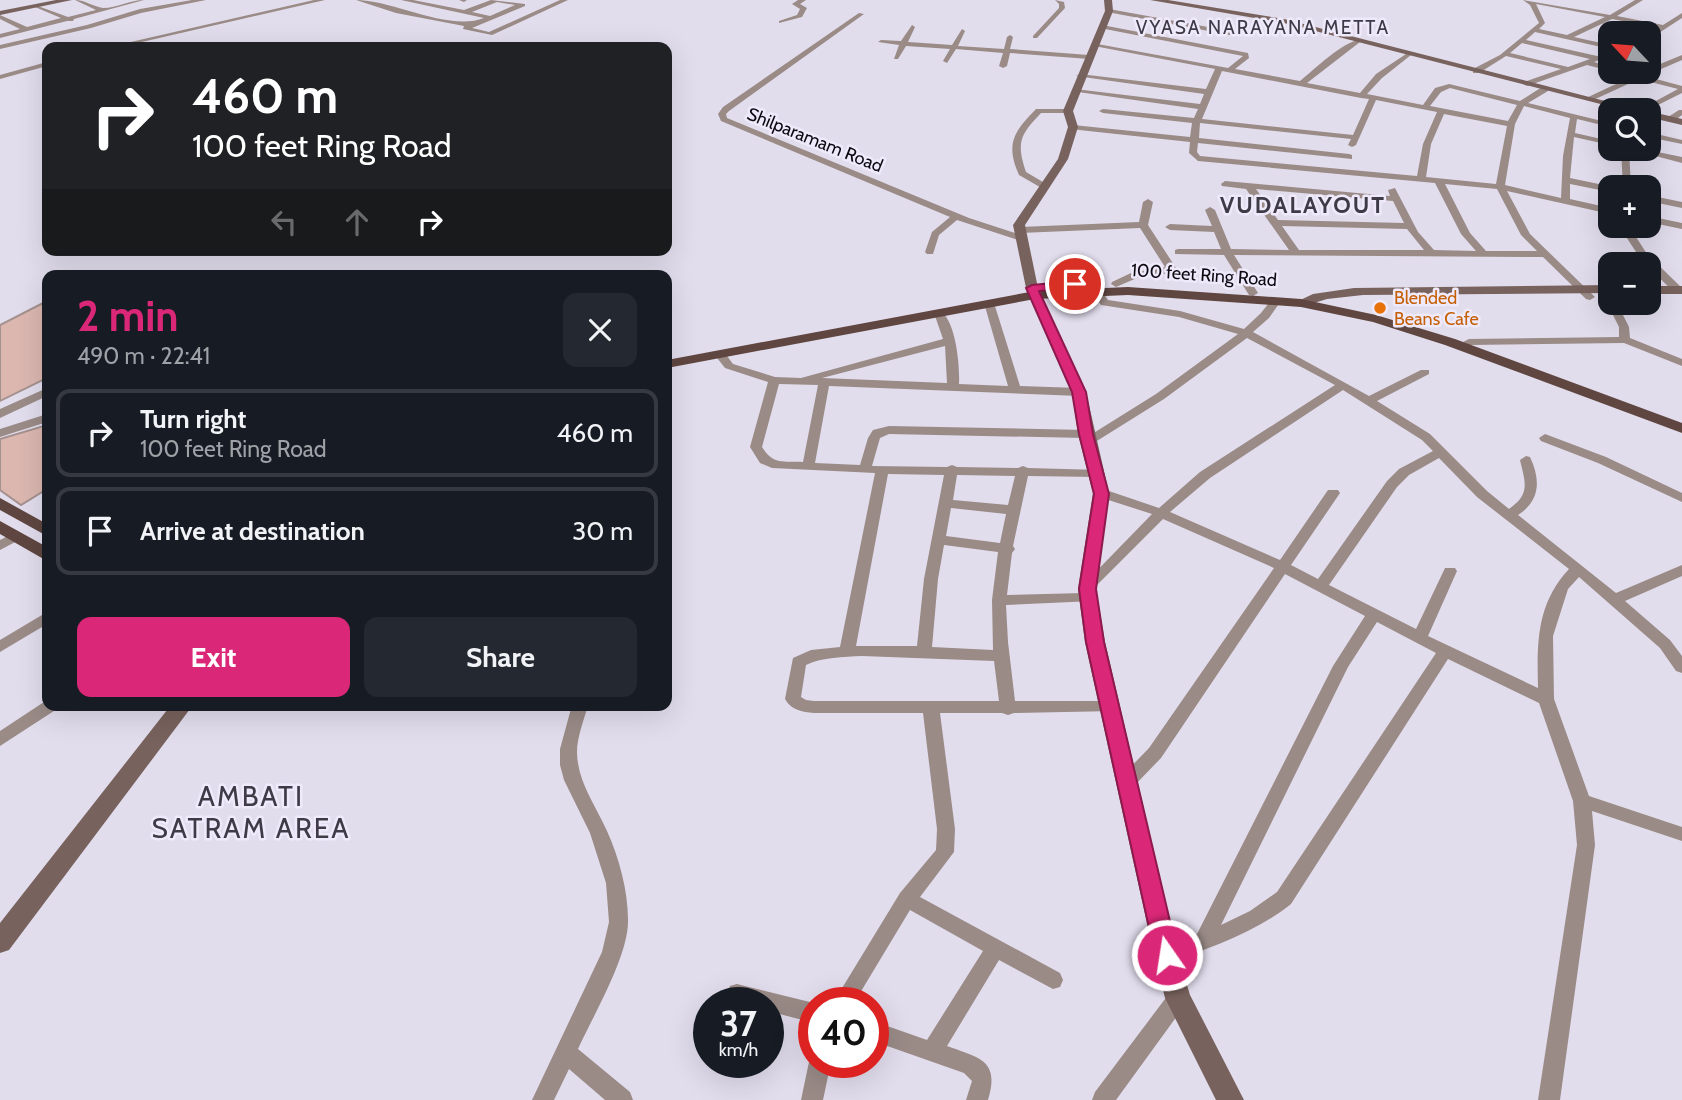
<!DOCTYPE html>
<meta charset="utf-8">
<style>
:root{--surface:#171b24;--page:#242831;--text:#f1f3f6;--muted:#9ea1a6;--line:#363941;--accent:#db2777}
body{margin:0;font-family:Cabin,sans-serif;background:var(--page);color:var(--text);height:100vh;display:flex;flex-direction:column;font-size:26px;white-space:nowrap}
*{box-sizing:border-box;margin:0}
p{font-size:23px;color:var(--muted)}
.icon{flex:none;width:38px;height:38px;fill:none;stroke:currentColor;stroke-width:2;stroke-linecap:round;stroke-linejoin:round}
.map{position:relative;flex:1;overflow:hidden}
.details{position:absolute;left:42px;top:270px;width:630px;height:441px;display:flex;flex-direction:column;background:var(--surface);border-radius:14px;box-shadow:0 7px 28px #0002}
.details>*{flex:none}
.hud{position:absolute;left:42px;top:42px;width:630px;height:214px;border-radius:14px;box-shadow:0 7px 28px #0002;background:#202124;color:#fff;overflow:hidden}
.needle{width:46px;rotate:296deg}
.fabs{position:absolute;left:1598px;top:21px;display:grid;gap:14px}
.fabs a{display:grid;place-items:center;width:63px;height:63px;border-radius:14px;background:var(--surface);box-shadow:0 7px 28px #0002;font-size:35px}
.speed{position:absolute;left:693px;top:987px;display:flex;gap:14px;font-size:35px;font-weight:700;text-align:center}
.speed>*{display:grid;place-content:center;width:91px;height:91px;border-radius:50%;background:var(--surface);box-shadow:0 7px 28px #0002;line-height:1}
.speed small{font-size:18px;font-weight:400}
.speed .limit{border:10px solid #d22;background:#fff;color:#111}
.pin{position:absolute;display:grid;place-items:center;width:60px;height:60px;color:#fff;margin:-30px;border:4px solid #fff;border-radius:50%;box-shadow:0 2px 7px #0007}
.me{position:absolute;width:77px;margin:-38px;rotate:347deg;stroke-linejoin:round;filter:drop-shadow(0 0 5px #0008)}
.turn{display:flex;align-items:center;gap:24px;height:147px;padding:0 35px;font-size:32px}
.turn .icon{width:91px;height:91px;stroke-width:2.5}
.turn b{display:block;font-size:49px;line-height:60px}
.lanes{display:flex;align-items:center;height:66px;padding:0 35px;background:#0003;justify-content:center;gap:35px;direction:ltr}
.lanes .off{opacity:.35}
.round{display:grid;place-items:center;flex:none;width:74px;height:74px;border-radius:14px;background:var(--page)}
.head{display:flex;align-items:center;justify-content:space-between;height:119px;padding:0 35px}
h1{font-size:42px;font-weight:800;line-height:52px;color:var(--accent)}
.action{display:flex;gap:14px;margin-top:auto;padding:14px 35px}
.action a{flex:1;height:80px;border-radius:14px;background:var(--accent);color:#fff;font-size:28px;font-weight:800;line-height:80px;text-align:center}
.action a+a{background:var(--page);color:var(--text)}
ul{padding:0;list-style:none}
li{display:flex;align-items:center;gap:21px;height:88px;margin:0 14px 10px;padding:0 21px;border:4px solid var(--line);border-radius:14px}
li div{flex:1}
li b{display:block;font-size:26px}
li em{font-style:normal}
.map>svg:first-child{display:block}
.building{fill:#dbb7b0;stroke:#a4918e;stroke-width:2}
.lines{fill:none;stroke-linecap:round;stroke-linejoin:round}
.street{fill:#9a8b87;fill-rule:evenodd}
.secondary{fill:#78625d;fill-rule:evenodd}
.primary{fill:#5f4640;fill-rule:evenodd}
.route{fill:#db2777;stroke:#8e194d;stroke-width:2}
.food-dot{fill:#e8710a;stroke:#efeafb;stroke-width:2.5}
.labels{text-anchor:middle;stroke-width:5;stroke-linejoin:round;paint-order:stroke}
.far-street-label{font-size:18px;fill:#0c0a10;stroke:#efeafb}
.far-food-label{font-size:18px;fill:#c56008;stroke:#efeafb;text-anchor:start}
.far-neighbourhood-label{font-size:19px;letter-spacing:2px;fill:#3e3b47;stroke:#efeafb}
.far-district-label{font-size:23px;font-weight:bold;letter-spacing:2px;fill:#3e3b47;stroke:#efeafb}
.near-neighbourhood-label{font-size:28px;letter-spacing:2px;fill:#3e3b47;stroke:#efeafb}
</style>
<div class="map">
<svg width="1682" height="1100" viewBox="0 0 1682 1100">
<rect width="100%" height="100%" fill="#e2dded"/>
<path class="building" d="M47 301V378L0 401V325Z
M47 425V489L21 505 0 490V439Z"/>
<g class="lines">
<path class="street" d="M75 0C85 0 94 7 103 8 117 8 130 0 144 0L74 19 73 21H67L0 38V34L20 29 0 19V15L27 27 61 18 35 7V5L68 17 96 10Z
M192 0H206L141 13 91 28 0 49V45L87 25 140 9Z
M314 0H325L120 47H109Z
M356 0C393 0 449 32 484 18L401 0H413L464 10 491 0 525 4V6L472 28 489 32 560 0H568L492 35 463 29 464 26 396 13ZM497 2 515 5 490 16 472 12Z
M459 0H467L464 2Z
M798 0H806L800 4 807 8 802 17 779 23V21L797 15 800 9 792 4Z
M1055 0 1064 2 1065 8 1037 38H1033V36L1059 8V4Z
M1523 0 1610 15 1635 0H1643L1617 16 1663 25 1682 13V18L1648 40V35L1659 28 1612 19 1574 37 1610 45V49L1535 32 1526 40 1597 56 1610 52V56L1594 62 1610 67V71L1587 65 1527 86 1523 84 1524 82 1561 69 1506 56 1479 73H1473V69L1500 55 1539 23 1530 5ZM1536 4 1605 17 1567 35 1539 29 1545 23ZM1522 43 1590 59 1568 67 1510 53Z
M1109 9 1230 31 1233 33 1230 35 1107 12Z
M859 13 864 14 729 111 726 114 727 118 969 218 1024 236V240H1018L957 220 939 235 933 254H927L925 252 932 232 950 217 721 121 718 114 723 107Z
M912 25 915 27 908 42 952 45 962 29 965 31 958 46 1004 49 1007 37 1010 35 1013 37 1010 49 1089 55 1093 57 1089 59 1010 53 1007 66 1003 68 999 66 1003 53 956 49 947 63 943 61 950 49 906 46 898 59H894L899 45 878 42 881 40 901 41Z
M1102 25 1248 53 1249 58 1235 69 1300 81C1314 70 1343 41 1360 40V42L1307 83 1360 93 1376 74 1409 52 1411 55 1382 78 1367 94 1423 105 1435 88 1449 84 1520 101 1542 87H1548V91L1528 103 1610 123V127L1577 119 1575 133 1610 141V145L1574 137 1570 178 1613 187H1610V192L1570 184V199L1610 208V214L1507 191 1530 234 1595 297 1590 300 1586 299 1543 257 1234 255 1258 293 1253 296 1249 295 1224 255 1175 254V250L1178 249H1221L1214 232 1170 230 1165 227 1170 224 1212 226 1205 210 1210 207 1215 210 1231 249 1289 250 1246 189 1222 186 1221 184 1225 181 1390 196 1388 190 1395 188 1418 232 1434 250 1476 251 1461 234 1435 183 1198 161 1189 153 1190 142 1070 129 1069 127 1073 125 1190 137 1192 123 1103 113 1099 111 1103 109 1194 118 1198 109 1071 91 1075 89 1200 104 1204 94 1076 76 1080 74 1206 89 1215 69 1094 46 1092 43 1228 68 1243 56 1100 28ZM1222 71 1361 98 1369 99 1353 135 1202 119ZM1450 88 1517 105 1508 121 1430 106 1441 92ZM1376 100 1437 112 1423 144 1417 176 1200 156 1197 152 1198 143 1352 159V155L1349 154 1199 138 1200 123 1351 139 1348 145 1352 147 1356 145ZM1524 106 1570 118 1563 156 1561 198 1505 185 1515 124ZM1444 114 1507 126 1496 184 1426 177 1431 144ZM1445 184 1497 189 1521 235 1537 251H1486L1470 233ZM1256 189 1393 201 1404 223 1278 220ZM1282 226 1407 229 1424 250H1299Z
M1682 55V60L1645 76 1682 86V93L1648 110H1639L1678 89 1639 79 1591 101 1584 99 1631 77 1618 72 1638 74 1648 72V69Z
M47 62V66L0 79V75Z
M1036 109H1068L1072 111 1068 113H1041C1020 135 1016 142 1026 172L1048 185 1049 187 1045 190 1019 175C1005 143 1014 132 1036 109Z
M1679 110H1682V115L1674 121H1668V117Z
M1648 132 1682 140V144L1648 137Z
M1621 149H1643L1682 157V163L1629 149 1631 187H1623Z
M1648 195 1682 202V208L1648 201Z
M1148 199 1153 202 1148 225 1176 268 1169 273 1137 278 1116 287 1111 284 1112 282 1131 273 1165 267 1140 228 1020 233 1015 230 1020 227 1139 222 1143 202Z
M1648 216 1682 223V229L1648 222Z
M1619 226H1629L1647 254 1682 288V292H1674L1648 267V264L1640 258Z
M1097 289 1101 290 1108 300 1180 311 1244 329 1261 313 1272 299H1280L1281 301 1269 318 1253 332 1369 396 1421 370H1429V374L1377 401 1430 434 1487 491 1509 509C1531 494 1525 482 1520 460L1526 456 1530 457C1541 480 1540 501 1518 515L1616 593 1682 565V576L1625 601 1670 640 1682 656V673L1676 671 1660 648 1579 577 1568 589 1553 636 1554 699 1589 796 1682 827V841L1592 811 1595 845 1560 1100H1538L1577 845 1573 801 1539 703 1448 659 1291 904C1255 933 1209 948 1166 964L1159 961 1156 955 1159 949 1197 934 1333 666 1365 616 1285 574 1161 758 1133 787 1127 789 1121 787 1118 782 1121 777 1149 748 1274 568 1163 519 1089 593 1095 598 1093 601 1006 605 1008 642 1015 701H1109L1115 703 1117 707 1115 711 1014 713 1008 715 1002 713H940L955 829 954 852 920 897 1060 973 1063 980 1060 987 1053 989 999 960 947 1046C980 1058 1000 1060 988 1100H966L972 1081 964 1073 873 1041V1021L927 1040 983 951 910 910 854 1003H833L900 893 936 850 937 829 923 713H814C802 712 791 710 785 699L793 658 811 650 840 647 875 473 772 468 760 463 750 447 768 382 725 368 714 354 716 352H724L733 364 775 377 801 378 943 339 934 313 939 310C956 319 960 366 959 384L1008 386 984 303 989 300 994 303 1020 386 1079 388 1085 392 1079 396 829 386 815 463 860 465 868 438 873 430 889 426 1086 430 1092 434 1156 394 1238 334 1179 317 1101 305 1092 292ZM1247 338 1335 385 1200 472 1159 508 1106 490H1096L1094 493 1096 496 1152 514 1082 586 1080 589 1084 593 1007 595 1012 553 1015 549 1013 546 1028 476 1096 477 1102 473 1101 470 1028 468 1023 466 1018 468 957 467 952 465 947 467 872 466 880 438 889 434 1085 438 1082 441 1084 444H1092L1164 399ZM945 346 947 383 822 378ZM779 384 818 385 803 462C783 461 773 465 762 447ZM1343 390 1422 440 1433 451 1399 469 1387 481 1318 579 1291 565 1340 493 1338 490H1328L1280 560 1170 512 1210 478ZM1439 458 1477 497 1569 569C1536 604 1537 644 1538 688L1428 636 1457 571 1455 568H1445L1416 629 1329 585 1397 487 1409 475ZM888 474 944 475 924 579 917 646H856ZM957 475 1015 476 1008 505 953 500ZM951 508 1006 514 1000 543 946 536ZM944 545 998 552 992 600 993 650 932 647 938 579ZM1377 622 1436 653 1277 892 1250 911 1221 925 1348 667ZM862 656 994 661 999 701H814L806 700 801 697 806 665C823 657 843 657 862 656Z
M1610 300V303H1617L1629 327 1630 338 1682 359V366L1624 343 1469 345 1463 342 1469 339 1619 337V327L1607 303Z
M47 388V396L0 418V409Z
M47 414V422L0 437V429Z
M1545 434 1606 457 1682 493V502L1598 463 1541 441 1539 438Z
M16 532 21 533 23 536 21 539 0 550V540Z
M47 612V624L0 652V640Z
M47 700V705H59L57 709 0 746V731Z
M572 705H588C584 720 577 737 577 752 577 781 596 806 607 831 619 858 628 890 628 920 629 955 593 1016 578 1049L630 1092 633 1100H605L569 1069 554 1100H532L602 952 609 922 606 883 590 833 564 780 560 765V749Z
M737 984 814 1003V1023L768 1011V1003H738L730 1000 727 993 730 986Z
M1178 988 1185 991 1188 998 1185 1005 1116 1100H1092L1095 1092 1171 991Z
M814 1054V1062H831L823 1100H801L809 1062Z"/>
<path class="secondary" d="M56 0H72L0 15V11Z
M1104 0H1112L1113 11 1073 111 1078 127 1068 159 1025 225 1038 288 1086 392 1109 493 1096 589 1105 642 1178 955 1190 995 1244 1100H1216L1165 998 1154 955 1085 642 1078 589 1093 493 1078 434 1072 392 1026 288 1013 225 1058 159 1068 127 1063 111 1105 11Z
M1150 0H1168L1284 19 1640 110H1624L1284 23Z
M1648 111 1682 119V125L1648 117Z
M1610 285V293L1363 295 1327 299 1301 307 1294 303 1313 294 1354 288Z
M1648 286H1682V294H1648Z
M171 705H193L9 950 0 953V923Z"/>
<path class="primary" d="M1128 287 1301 299 1376 315 1455 339 1682 423V433L1445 345 1373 322 1301 307 1128 295 1035 299 667 368V360L1035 291Z
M0 498 47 524V536L0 510Z
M0 521 47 547V561L0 534Z"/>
</g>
<path class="route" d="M1075 281 1081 284 1079 287 1039 291 1086 392 1093 434 1109 494 1096 589 1104 642 1178 955 1174 962 1167 965 1159 962 1155 955 1086 642 1079 589 1094 494 1079 434 1072 392 1026 288 1032 285Z"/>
<circle class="food-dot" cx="1380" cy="308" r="7"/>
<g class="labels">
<g class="far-street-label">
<text transform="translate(815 140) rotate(22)" y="6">Shilparamam Road</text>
<text transform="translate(1204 275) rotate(4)" y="6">100 feet Ring Road</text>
</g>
<g class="far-food-label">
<text x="1394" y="304">Blended<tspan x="1394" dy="21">Beans Cafe</tspan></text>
</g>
<g class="far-neighbourhood-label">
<text x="1263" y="34">VYASA NARAYANA METTA</text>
</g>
<g class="far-district-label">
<text x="1303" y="213">VUDALAYOUT</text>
</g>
<g class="near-neighbourhood-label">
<text x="251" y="806">AMBATI<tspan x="251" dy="32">SATRAM AREA</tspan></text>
</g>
</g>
</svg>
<div class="fabs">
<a><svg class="needle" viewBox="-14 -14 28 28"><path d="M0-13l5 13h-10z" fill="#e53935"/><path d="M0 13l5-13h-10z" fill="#9ea1a6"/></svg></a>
<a><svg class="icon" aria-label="search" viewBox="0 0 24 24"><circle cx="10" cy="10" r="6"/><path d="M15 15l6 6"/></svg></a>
<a>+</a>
<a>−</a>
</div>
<div class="speed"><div>37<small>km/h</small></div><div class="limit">40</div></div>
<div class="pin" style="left:1075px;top:284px;background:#d93025"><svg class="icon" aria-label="arrive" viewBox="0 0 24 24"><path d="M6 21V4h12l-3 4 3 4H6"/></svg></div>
<svg class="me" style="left:1167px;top:955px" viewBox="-20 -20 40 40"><circle r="17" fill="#db2777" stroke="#fff" stroke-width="3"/><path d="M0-11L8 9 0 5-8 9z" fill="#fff"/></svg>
<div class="hud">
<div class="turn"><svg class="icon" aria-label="right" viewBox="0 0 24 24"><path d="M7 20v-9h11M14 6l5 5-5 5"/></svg><div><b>460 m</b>100 feet Ring Road</div></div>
<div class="lanes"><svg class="icon off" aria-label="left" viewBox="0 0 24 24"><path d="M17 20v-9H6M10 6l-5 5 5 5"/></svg><svg class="icon off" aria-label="ahead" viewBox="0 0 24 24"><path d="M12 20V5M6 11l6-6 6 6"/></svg><svg class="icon" aria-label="right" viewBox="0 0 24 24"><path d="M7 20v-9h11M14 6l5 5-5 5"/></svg></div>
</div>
<section class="details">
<div class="head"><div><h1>2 min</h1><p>490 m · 22:41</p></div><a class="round"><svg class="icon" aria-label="close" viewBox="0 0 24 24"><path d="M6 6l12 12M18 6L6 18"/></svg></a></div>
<ul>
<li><svg class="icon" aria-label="right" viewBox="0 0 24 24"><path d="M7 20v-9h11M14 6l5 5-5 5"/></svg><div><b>Turn right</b><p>100 feet Ring Road</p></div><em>460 m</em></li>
<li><svg class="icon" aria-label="arrive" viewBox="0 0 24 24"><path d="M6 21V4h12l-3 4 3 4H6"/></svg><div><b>Arrive at destination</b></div><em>30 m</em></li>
</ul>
<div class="action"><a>Exit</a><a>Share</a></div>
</section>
</div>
